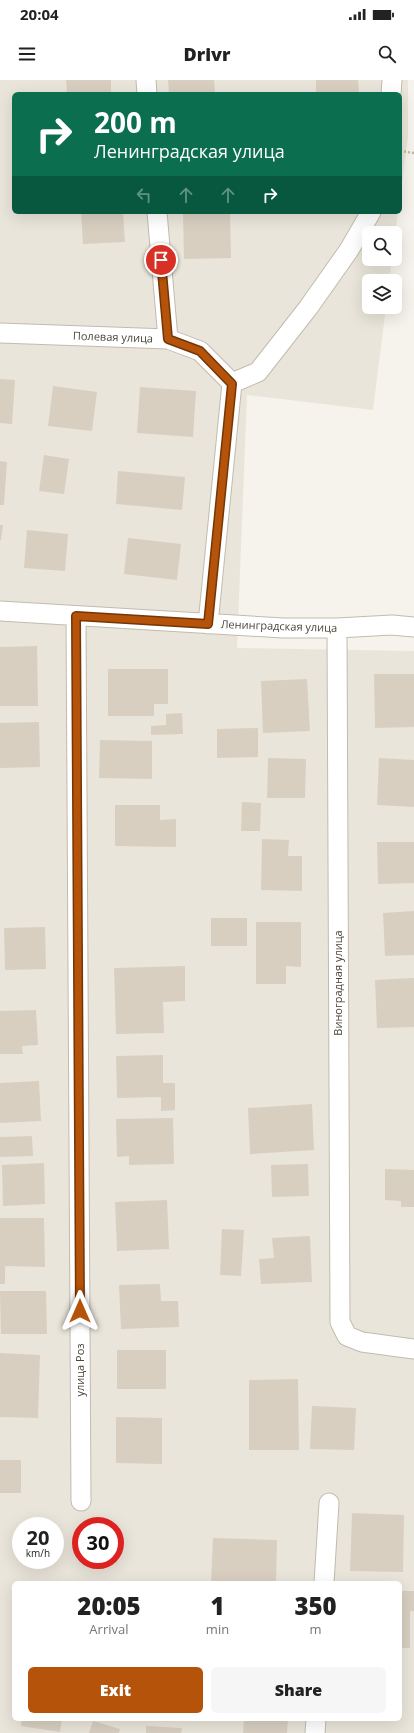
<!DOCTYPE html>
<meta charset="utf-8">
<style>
:root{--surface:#fff;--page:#f6f6f6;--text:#222;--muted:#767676;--accent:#b45309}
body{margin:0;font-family:"Open Sans",sans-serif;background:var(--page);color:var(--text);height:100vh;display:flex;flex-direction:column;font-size:15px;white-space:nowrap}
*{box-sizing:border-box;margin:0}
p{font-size:13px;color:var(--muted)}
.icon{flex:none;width:22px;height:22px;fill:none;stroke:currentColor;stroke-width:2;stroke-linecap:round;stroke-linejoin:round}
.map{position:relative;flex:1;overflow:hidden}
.panel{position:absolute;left:12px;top:1501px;width:390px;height:140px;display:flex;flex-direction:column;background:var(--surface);border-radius:6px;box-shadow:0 4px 16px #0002}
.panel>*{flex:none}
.hud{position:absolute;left:12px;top:12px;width:390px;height:122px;border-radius:6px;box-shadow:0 4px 16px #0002;background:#0b6e4f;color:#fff;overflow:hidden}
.buttons{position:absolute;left:362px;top:146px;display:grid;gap:8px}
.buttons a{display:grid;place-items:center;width:40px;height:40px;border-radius:6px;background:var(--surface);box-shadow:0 4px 16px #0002;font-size:20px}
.speed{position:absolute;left:12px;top:1437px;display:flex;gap:8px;font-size:20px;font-weight:700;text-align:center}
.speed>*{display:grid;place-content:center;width:52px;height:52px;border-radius:50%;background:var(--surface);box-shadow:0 4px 16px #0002;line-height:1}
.speed small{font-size:10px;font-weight:400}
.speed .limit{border:6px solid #d22;background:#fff;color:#111}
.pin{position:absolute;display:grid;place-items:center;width:34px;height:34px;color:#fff;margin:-17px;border:2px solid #fff;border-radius:50%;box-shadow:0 1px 4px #0007}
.me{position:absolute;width:44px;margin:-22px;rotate:0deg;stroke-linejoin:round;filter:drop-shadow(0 0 3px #0008)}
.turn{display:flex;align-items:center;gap:14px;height:84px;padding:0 16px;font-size:18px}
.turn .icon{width:52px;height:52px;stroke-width:2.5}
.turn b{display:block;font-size:28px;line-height:34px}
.lanes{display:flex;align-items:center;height:38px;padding:0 16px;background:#0003;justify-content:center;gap:20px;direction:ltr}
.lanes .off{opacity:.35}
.eta{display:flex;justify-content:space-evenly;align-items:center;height:68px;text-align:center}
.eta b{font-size:24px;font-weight:800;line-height:28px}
.cta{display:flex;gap:8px;margin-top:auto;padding:8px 16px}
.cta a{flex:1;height:46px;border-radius:6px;background:var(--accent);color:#fff;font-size:16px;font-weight:800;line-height:46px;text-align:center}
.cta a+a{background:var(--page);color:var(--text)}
.status{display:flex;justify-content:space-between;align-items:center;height:28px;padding:0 20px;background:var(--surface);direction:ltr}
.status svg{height:11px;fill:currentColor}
header{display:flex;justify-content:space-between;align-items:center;height:52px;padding:0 16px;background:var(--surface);font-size:18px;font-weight:800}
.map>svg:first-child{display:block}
.residential{fill:#eae5da;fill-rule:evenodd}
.building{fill:#d8cfc1}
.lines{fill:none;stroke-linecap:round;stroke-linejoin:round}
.minor-casing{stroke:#c2bbae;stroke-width:21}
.path{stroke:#c4b79f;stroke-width:2.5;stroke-dasharray:2 2;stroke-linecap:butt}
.minor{stroke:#fff;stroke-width:19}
.route-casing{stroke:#753606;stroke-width:10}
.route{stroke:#b45309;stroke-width:7}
.labels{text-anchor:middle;stroke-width:4;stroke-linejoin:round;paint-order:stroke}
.street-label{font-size:11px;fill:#4b4439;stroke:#fff}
</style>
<div class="status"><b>20:04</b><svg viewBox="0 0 49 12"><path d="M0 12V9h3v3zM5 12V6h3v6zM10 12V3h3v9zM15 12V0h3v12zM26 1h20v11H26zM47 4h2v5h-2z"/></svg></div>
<header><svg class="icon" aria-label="menu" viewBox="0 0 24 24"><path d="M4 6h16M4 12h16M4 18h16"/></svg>Drivr<svg class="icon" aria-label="search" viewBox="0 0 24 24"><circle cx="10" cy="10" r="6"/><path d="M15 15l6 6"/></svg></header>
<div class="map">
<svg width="414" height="1653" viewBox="0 0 414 1653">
<rect width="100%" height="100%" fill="#f6f3ec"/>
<path class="residential" d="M0 0H408V57L400 117V14H14V132H398L395 157V153H369V179H392L389 201H369V227H386L373 330 247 315 237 568 414 571V1653H0ZM21 1446H55V1480H21ZM81 1446H115V1480H81ZM14 1503H400V1639H14Z"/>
<path class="building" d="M66 0H111V14H67Z
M168 0H214L215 14H169Z
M316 0H358L359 14H316Z
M81 132H123L125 162 83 164Z
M183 132H230L231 178 184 179Z
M0 299 15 300 12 344 0 343Z
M53 306 97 312 92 351 48 346Z
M140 307 196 311 193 357 137 353Z
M44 375 69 379 64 414 39 411Z
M0 381 7 382 4 425H0Z
M118 391 185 397 182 430 116 424Z
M0 445H3L1 460H0Z
M27 450 68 454 65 491 24 488Z
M128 458 181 464 177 500 124 494Z
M37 566 38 626H0V567Z
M108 589H168V624H154V636H108Z
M374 594H414V647L375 648Z
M307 599 310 651 263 653 261 601Z
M182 633 183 654 151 655V646L166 645V634Z
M39 642 40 687 0 688V643Z
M258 648V677L217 678V649Z
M100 660 152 661V699L99 698Z
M268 678 306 679 305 718H267Z
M379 678 414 680V727L377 725Z
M242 722 261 723 260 751H241Z
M115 725H160V740L176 739V767L115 766Z
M262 759 289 760 288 776H302V811L261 810Z
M377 762H414V803L378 804Z
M414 831V875L385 876 383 833Z
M211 838H247V866H211Z
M256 842H301V887L286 886V904H256Z
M45 847 46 889 5 890 4 848Z
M185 886V921L163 922 164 953 116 954 114 888Z
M414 898V947L377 948 375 900Z
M36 930 38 965 22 966 23 974H0V931Z
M163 975V1003H175V1030L161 1031V1017L117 1018 116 976Z
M39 1001 41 1041 0 1043V1003Z
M312 1024 314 1070 250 1074 248 1028Z
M173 1038 174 1084 129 1085V1076L117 1077 116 1039Z
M32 1056 33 1076 0 1077V1057Z
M44 1083 45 1124 3 1126 2 1085Z
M308 1084 309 1116 272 1117 271 1085Z
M385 1089 414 1090V1127H401V1121L385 1120Z
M167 1120 169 1169 117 1171 115 1122Z
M0 1138H44L45 1187 5 1186V1204H0Z
M222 1149 244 1150 241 1196 220 1195Z
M310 1156 312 1202 261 1204 259 1179 274 1178 272 1158Z
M160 1204 161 1221H178L179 1247 121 1249 119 1205Z
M0 1211H46L47 1254H1Z
M117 1270H166V1309H117Z
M0 1273 40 1275 38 1338 0 1337Z
M298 1299 299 1370H249V1300Z
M312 1326 356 1328 354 1370 310 1369Z
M116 1337 162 1338V1384L116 1383Z
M0 1380H21V1413H0Z
M352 1433 404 1435 403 1492 350 1491Z
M213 1458 277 1460 276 1503H211Z
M400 1511H414V1531H410V1568H400Z
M22 1639H62L60 1652 21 1646Z
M244 1639H288L287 1653H243Z
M93 1641 120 1649 119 1653H89Z
M146 1646 182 1648 181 1653H146Z"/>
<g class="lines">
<defs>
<path id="minor" d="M146 0 147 14
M391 14 392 0
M157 132 168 259
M0 253 168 259 200 271 232 303 208 544
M232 303 258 292 308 228 349 170 371 132
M0 531 283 548H337L392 545 414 547
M76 536 81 1421
M337 548 340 1242 347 1256 362 1262 414 1269
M324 1503 329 1423
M315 1653 316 1639"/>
</defs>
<use href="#minor" class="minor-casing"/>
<path class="path" d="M400 71 414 73"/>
<use href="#minor" class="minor"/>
</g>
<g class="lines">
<defs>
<path id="route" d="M80 1231 76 536 208 544 232 304 200 271 168 259 161 180"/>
</defs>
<use href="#route" class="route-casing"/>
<use href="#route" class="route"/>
</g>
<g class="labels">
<g class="street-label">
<text transform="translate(113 257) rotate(2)" y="4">Полевая улица</text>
<text transform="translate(279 546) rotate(2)" y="4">Ленинградская улица</text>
<text transform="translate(338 903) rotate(-90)" y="4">Виноградная улица</text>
<text transform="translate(80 1290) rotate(-90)" y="4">улица Роз</text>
</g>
</g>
</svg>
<div class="buttons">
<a><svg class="icon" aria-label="search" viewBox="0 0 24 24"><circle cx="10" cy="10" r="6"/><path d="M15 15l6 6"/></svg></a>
<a><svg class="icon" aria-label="layers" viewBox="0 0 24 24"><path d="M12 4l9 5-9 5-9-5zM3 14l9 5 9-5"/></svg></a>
</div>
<div class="speed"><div>20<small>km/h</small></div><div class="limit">30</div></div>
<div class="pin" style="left:161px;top:180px;background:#d93025"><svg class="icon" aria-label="arrive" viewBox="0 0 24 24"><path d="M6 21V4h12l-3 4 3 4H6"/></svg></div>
<svg class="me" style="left:80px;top:1231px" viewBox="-20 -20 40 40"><path d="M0-17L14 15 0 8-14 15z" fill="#b45309" stroke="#fff" stroke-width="4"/></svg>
<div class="hud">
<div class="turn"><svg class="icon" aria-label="right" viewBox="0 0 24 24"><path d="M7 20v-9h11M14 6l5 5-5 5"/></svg><div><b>200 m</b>Ленинградская улица</div></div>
<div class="lanes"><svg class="icon off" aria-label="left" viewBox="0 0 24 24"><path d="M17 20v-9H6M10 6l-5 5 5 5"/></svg><svg class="icon off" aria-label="ahead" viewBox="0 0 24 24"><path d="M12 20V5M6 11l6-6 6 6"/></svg><svg class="icon off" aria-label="ahead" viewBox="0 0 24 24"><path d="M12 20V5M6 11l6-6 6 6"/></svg><svg class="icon" aria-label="right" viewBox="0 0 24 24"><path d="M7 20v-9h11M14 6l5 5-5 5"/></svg></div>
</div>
<section class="panel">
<div class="eta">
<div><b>20:05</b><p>Arrival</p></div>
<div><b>1</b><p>min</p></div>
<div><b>350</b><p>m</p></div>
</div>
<div class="cta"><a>Exit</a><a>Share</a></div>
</section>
</div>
